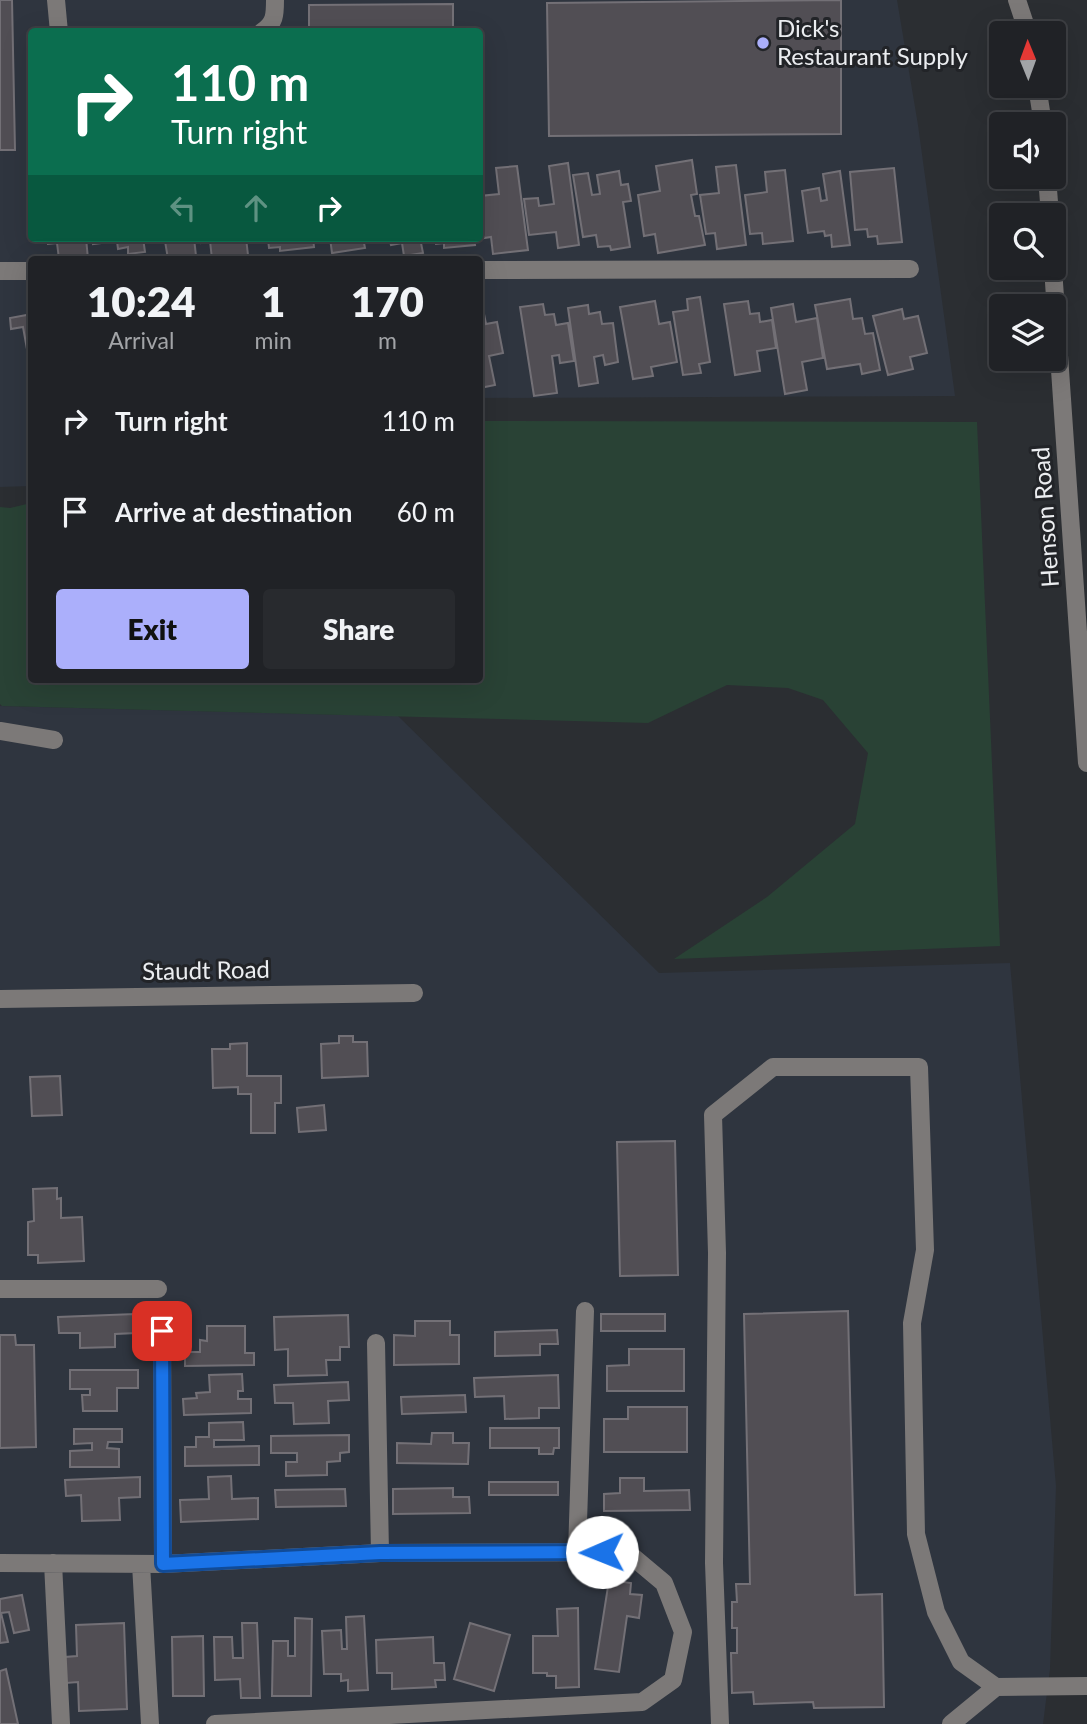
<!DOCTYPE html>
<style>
:root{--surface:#202226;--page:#282a2e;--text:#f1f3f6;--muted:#a2a4a7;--line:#3d3f43;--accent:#abaffb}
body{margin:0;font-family:Lato,sans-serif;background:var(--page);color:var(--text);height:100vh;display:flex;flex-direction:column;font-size:26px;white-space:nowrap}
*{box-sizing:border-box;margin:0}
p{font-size:23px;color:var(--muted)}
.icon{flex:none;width:38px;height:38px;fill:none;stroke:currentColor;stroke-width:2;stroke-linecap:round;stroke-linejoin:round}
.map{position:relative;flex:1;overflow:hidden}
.side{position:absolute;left:28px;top:256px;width:455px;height:427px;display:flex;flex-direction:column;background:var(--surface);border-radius:7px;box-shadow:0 7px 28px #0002,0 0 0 2px var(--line)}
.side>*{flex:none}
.top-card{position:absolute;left:28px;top:28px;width:455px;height:214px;border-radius:7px;box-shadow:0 7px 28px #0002,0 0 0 2px var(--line);background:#0b6e4f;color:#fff;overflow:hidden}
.needle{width:46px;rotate:359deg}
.tools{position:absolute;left:989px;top:21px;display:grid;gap:14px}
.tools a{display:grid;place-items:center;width:77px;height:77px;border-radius:7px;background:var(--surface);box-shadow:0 7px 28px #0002,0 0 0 2px var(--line);font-size:35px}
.pin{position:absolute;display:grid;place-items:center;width:60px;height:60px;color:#fff;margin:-30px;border-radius:14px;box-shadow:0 4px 10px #0006}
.me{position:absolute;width:77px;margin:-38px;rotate:269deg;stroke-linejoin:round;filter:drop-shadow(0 0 5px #0008)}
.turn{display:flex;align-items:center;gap:24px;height:147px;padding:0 28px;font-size:32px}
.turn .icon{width:91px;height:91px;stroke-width:2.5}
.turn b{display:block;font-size:49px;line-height:60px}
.lanes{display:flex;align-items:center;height:66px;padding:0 28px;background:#0003;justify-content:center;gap:35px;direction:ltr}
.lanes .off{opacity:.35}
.eta{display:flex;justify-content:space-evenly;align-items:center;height:119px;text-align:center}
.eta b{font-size:42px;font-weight:800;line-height:49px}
.button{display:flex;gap:14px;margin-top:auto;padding:14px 28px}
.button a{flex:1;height:80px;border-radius:7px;background:var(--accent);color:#111;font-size:28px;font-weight:800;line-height:80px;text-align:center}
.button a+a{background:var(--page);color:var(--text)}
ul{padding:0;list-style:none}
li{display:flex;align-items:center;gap:21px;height:91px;padding:0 28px}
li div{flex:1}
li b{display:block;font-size:26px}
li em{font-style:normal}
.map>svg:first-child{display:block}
.built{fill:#2f353f;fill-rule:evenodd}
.green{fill:#294235}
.building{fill:#514e54;stroke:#737076;stroke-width:2}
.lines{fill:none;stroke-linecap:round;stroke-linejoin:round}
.minor{stroke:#7c7978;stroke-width:18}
.route-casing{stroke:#114b97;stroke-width:18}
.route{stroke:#1a73e8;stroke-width:12}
.poi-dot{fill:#abaffb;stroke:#222428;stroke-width:2.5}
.labels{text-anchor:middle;stroke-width:6;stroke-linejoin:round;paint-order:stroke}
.poi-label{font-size:24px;fill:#ebedf0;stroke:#222428;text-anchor:start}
.street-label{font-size:24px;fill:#ebedf0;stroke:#222428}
</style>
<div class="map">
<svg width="1087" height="1724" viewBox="0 0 1087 1724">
<rect width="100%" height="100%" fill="#2b2e32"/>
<path class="built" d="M0 0H897L918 125 955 396 480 398V259H32L31 486 0 487ZM32 32H480V238H32Z
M0 706 398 716 659 973 1010 963 1056 1486 1050 1669 1043 1724H0Z"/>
<path class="green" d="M480 421 977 422 1000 946 674 959 767 897 855 824 868 753 823 700 788 688 727 685 648 723 2 706 0 704V507L10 508 31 503 32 679H480Z"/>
<path class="building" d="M0 0H12L15 150H0Z
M841 0V134L549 136 547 3Z
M453 4V32H309V5Z
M692 160 697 194 691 195 695 216H699L705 245 658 253 655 234 644 236 638 195 660 191 656 166Z
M568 163 579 245 558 248 556 232 529 235 524 199 538 198 539 206 554 204 549 166Z
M736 165 746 245 717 249 715 233 706 234 700 195 719 193 716 167Z
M517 166 528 250 493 254 491 237 484 238 480 196 499 194 496 168Z
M894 168 902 242 878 244 877 236 868 237 867 229 855 230 850 172Z
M785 170 793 241 763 244 762 233 750 234 745 195 767 192 765 172Z
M619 171 621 185 628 184 631 201 623 202 630 247 611 250 610 246 598 247 596 235 583 237 573 175 588 173 592 195 600 194 597 175Z
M840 171 850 245 832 247 831 235 825 236 824 231 808 233 802 191 819 188 821 201 827 200 823 174Z
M48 238H86L88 259H59L57 243 48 244Z
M93 238H143L145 252 128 254V247L118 249 117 241 93 244Z
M153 238H194L196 256 168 259 165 241 154 242Z
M201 238H246L248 255 212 259 210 241 201 243Z
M258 238H313L314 247 280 251V247L269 248 268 239 258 241Z
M330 238H363L365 248 332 253Z
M389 238H420L423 253 404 256 402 243 391 245Z
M435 238H474L475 245 444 248V243L436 244Z
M700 297 710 362 699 364 701 373 683 375 673 312 688 310 687 299Z
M850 299 853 319 862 318 865 334 873 333 880 370 862 374 860 364 827 369 815 305Z
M655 301 659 324 670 322 677 362 651 367 653 376 633 379 620 307Z
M748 301 750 314 759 313 760 322 772 320 776 348 757 351 760 371 735 375 724 304Z
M543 304 545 315 554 314 556 325 568 323 574 361 560 363 559 355 552 356 557 393 534 396 520 307Z
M793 304 796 322 817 318 823 358 802 362 807 390 785 394 771 308Z
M588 305 589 314 600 312 602 324 613 323 618 362 605 365 603 355 594 357 598 383 579 386 568 308Z
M483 309 486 324 497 322 503 353 489 356 495 385 480 388V310Z
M902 309 904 319 918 316 927 353 910 357 913 369 888 375 873 316Z
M32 314V377L23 327 11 329 10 318Z
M339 1036H353V1042H367L368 1076 322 1078 321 1044 339 1043Z
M247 1043V1076H281V1103H275V1133H251V1094H238V1087L213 1088 212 1049H230V1044Z
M60 1076 62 1115 32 1116 30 1077Z
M324 1105 326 1130 299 1132 297 1108Z
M675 1141 678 1275 620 1276 617 1142Z
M57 1188V1199L61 1198V1218L82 1217 84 1261 38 1263V1255H28V1222L34 1221 33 1189Z
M848 1311 855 1595 882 1594 884 1707 814 1708 813 1702 754 1704 753 1692 732 1693 731 1653H737V1628H732V1602H737L736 1584H750L744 1314Z
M135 1314 136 1333 115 1334V1347L80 1348V1333H59L58 1317Z
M601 1314H665V1331H601Z
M348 1315 349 1347H340V1360H326L327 1375 288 1376V1349L275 1350 274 1317Z
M415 1321H450V1335H459V1364L394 1365V1335L415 1336Z
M207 1326H245V1353H254V1365L185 1366V1352H200V1340L207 1341Z
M557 1330 558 1344H540V1355L495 1356V1332Z
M0 1335H15L16 1345H34L36 1447 0 1448Z
M629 1349H684V1391H607V1366L629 1365Z
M70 1370H138V1388H117V1411H83L82 1395H90V1389H70Z
M242 1374 243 1391H238V1399H251V1413L184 1415 183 1399 197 1398 196 1393 210 1392 209 1375Z
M558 1375 559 1408H539V1418L505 1419 504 1396 475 1397 474 1378Z
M348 1382 349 1400 328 1401 329 1423 294 1424 293 1403H275L274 1385Z
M465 1395 466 1412 402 1414 401 1397Z
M628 1407H687V1452H604V1419H628Z
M243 1422 244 1440H214V1447L259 1446V1465L185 1466V1447H196V1437H209V1423Z
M490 1428H559V1448H554L553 1454H539V1448H490Z
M74 1429H122V1442H108L107 1448 119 1449V1467H70V1451L92 1450V1443L74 1444Z
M432 1433H453V1443H469L468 1464 397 1463V1443L431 1444Z
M349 1435V1452L340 1453V1461L327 1462V1475L286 1476V1462H297V1453H271V1436Z
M231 1476 232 1499 258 1498V1519L181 1522 180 1500 209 1499 208 1477Z
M140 1477V1497L119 1498 120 1520 82 1521 81 1495 66 1496 65 1480Z
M620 1478H644V1491L689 1490 690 1510 604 1511V1494L620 1493Z
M489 1482H558V1495H489Z
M453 1488V1497H469L470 1513 393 1514V1489Z
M345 1489 346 1506 276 1507 275 1490Z
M609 1580 631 1583 630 1594 642 1595 639 1618 627 1616 619 1672 595 1669Z
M22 1595 29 1630 14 1633 9 1612 1 1613 8 1642 0 1643V1599Z
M578 1608 579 1687 556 1688V1676H547V1673H533V1636H558L557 1609Z
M364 1616 368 1690 348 1691V1680L341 1681V1674H324L322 1631 341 1630 342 1649H347L346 1617Z
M295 1618 312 1619 311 1696H272L273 1641H288V1656H295Z
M124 1623 127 1709 79 1711 78 1682 66 1683 65 1657 77 1656 76 1625Z
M242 1623H257L260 1698H241L240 1679 215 1680 214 1637H232L233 1658H243Z
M470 1623 510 1635 494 1691 454 1679Z
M203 1636 204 1696H173L172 1637Z
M433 1637 434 1663H444L445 1680H435L436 1687 392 1689V1673H377L376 1640Z
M6 1669 18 1724H0V1671Z"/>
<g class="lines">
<path class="minor" d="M56 0 59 32
M1017 0 1028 33
M262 32C275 23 275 15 275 0
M1037 86 1043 124
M1047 177 1050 215
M1053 268 1087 763
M480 270 910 269
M0 271H32
M0 731 54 740
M0 999 414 993
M0 1289H158
M162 1331 163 1564
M376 1343 380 1553
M577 1552 585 1311
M0 1563 163 1564 380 1553 627 1552 664 1583 683 1632 673 1680 642 1702 215 1724
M53 1563 61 1724
M141 1564 150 1724
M720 1724 714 1563 717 1253 713 1115 773 1067H919L925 1250 912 1323 916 1534 936 1612 961 1662 996 1687 1087 1686
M951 1724 996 1687"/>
</g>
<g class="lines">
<defs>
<path id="route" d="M162 1331 163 1564 380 1553 602 1552"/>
</defs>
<use href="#route" class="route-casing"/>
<use href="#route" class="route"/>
</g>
<circle class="poi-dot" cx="763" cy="43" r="7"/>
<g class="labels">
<g class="poi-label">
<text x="777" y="37">Dick's<tspan x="777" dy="28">Restaurant Supply</tspan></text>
</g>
<g class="street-label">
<text transform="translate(1046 517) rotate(-94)" y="8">Henson Road</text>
<text transform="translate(206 971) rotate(-1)" y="8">Staudt Road</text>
</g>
</g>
</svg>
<div class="tools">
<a><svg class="needle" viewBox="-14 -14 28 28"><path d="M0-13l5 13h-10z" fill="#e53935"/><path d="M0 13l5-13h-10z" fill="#a2a4a7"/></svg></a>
<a><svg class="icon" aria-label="sound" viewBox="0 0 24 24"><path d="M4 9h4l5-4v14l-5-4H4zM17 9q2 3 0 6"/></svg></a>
<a><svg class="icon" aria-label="search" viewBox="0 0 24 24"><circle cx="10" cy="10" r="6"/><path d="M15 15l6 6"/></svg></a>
<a><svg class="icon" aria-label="layers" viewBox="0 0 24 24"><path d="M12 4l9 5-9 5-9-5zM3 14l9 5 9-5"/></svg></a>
</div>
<div class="pin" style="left:162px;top:1331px;background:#d93025"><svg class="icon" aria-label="arrive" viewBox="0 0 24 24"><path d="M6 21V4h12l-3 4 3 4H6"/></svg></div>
<svg class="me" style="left:602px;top:1552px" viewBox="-20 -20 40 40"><circle r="19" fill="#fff"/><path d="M0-13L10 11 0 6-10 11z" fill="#1a73e8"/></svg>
<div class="top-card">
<div class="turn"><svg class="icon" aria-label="right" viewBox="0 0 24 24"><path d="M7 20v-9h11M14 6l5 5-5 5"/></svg><div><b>110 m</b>Turn right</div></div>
<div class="lanes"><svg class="icon off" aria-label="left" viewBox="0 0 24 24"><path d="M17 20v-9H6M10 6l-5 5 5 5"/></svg><svg class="icon off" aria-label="ahead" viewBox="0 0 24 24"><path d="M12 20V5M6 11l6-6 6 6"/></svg><svg class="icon" aria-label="right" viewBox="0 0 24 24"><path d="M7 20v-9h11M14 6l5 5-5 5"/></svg></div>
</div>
<section class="side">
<div class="eta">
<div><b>10:24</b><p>Arrival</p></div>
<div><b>1</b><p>min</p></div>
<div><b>170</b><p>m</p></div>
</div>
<ul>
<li><svg class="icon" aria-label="right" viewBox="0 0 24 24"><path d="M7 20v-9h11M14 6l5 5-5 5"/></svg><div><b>Turn right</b></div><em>110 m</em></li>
<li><svg class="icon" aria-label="arrive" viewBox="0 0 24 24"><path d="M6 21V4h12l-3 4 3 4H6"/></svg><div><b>Arrive at destination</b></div><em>60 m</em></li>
</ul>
<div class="button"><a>Exit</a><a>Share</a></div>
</section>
</div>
